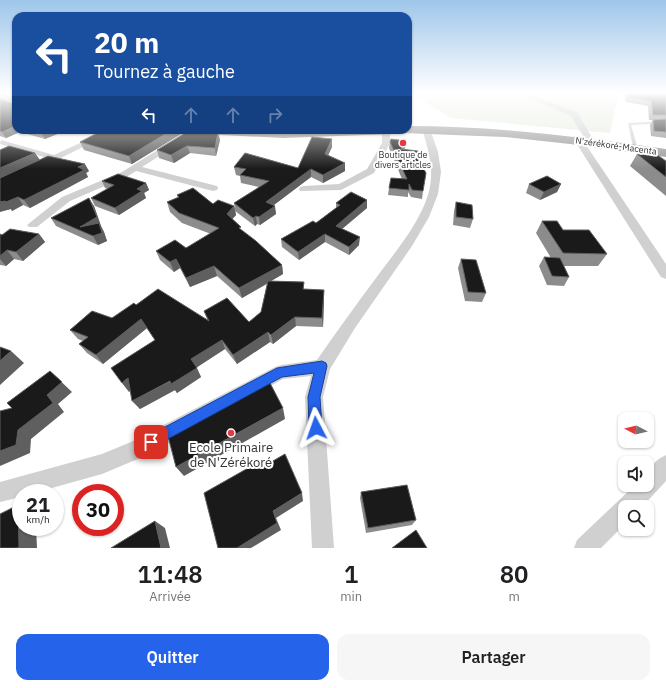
<!DOCTYPE html>
<html lang="fr">
<meta charset="utf-8">
<style>
:root{--surface:#fff;--page:#f6f6f6;--text:#202124;--muted:#757577;--accent:#2563eb}
body{margin:0;font-family:"IBM Plex Sans",sans-serif;background:var(--page);color:var(--text);height:100vh;display:flex;flex-direction:column;font-size:15px;white-space:nowrap}
*{box-sizing:border-box;margin:0}
p{font-size:13px;color:var(--muted)}
.icon{flex:none;width:22px;height:22px;fill:none;stroke:currentColor;stroke-width:2;stroke-linecap:round;stroke-linejoin:round}
.map{position:relative;height:548px;overflow:hidden}
.sheet{display:flex;flex-direction:column;background:var(--surface);flex:1}
.sheet>*{flex:none}
.top-card{position:absolute;left:12px;top:12px;width:400px;height:122px;border-radius:12px;box-shadow:0 1px 3px #0004;background:#1a4fa0;color:#fff;overflow:hidden}
.needle{width:26px;rotate:277deg}
.tools{position:absolute;left:618px;top:412px;display:grid;gap:8px}
.tools a{display:grid;place-items:center;width:36px;height:36px;border-radius:8px;background:var(--surface);box-shadow:0 1px 3px #0004;font-size:20px}
.speed{position:absolute;left:12px;top:484px;display:flex;gap:8px;font-size:20px;font-weight:700;text-align:center}
.speed>*{display:grid;place-content:center;width:52px;height:52px;border-radius:50%;background:var(--surface);box-shadow:0 1px 3px #0004;line-height:1}
.speed small{font-size:10px;font-weight:400}
.speed .limit{border:6px solid #d22;background:#fff;color:#111}
.pin{position:absolute;display:grid;place-items:center;width:34px;height:34px;color:#fff;margin:-17px;border-radius:8px;box-shadow:0 2px 6px #0006}
.me{position:absolute;width:44px;margin:-22px;rotate:356deg;stroke-linejoin:round;filter:drop-shadow(0 0 3px #0008)}
.turn{display:flex;align-items:center;gap:14px;height:84px;padding:0 16px;font-size:18px}
.turn .icon{width:52px;height:52px;stroke-width:2.5}
.turn b{display:block;font-size:28px;line-height:34px}
.lanes{display:flex;align-items:center;height:38px;padding:0 16px;background:#0003;justify-content:center;gap:20px;direction:ltr}
.lanes .off{opacity:.35}
.eta{display:flex;justify-content:space-evenly;align-items:center;height:68px;text-align:center}
.eta b{font-size:24px;font-weight:600;line-height:28px}
.cta{display:flex;gap:8px;margin-top:auto;padding:8px 16px}
.cta a{flex:1;height:46px;border-radius:12px;background:var(--accent);color:#fff;font-size:16px;font-weight:600;line-height:46px;text-align:center}
.cta a+a{background:var(--page);color:var(--text)}
.map>svg:first-child{display:block}
.green{fill:#e6ecdf}
.lines{fill:none;stroke-linecap:round;stroke-linejoin:round}
.lane{fill:#d0d0d0;fill-rule:evenodd}
.street{fill:#d0d0d0;fill-rule:evenodd}
.highway{fill:#9a9a9a;fill-rule:evenodd}
.wall{fill:#8c8c8c}
.shaded-wall{fill:#5f5f5f}
.building{fill:#1a1a1a;stroke:#5f5f5f}
.route{fill:#2563eb;stroke:#184099}
.poi-dot{fill:#e63946;stroke:#fff;stroke-width:1.5}
.labels{text-anchor:middle;stroke-width:4;stroke-linejoin:round;paint-order:stroke}
.far-street-label{font-size:9px;fill:#333;stroke:#fff}
.far-poi-label{font-size:9px;fill:#333;stroke:#fff}
.near-poi-label{font-size:13px;fill:#333;stroke:#fff}
</style>
<div class="map">
<svg width="666" height="548" viewBox="0 0 666 548">
<rect width="100%" height="100%" fill="#fff"/>
<path class="green" d="M408 93H619L610 133 451 118 412 94Z"/>
<g class="lines">
<path class="lane" d="M666 121V123L631 125 637 146 633 147 628 123Z"/>
<path class="street" d="M517 93H525L577 112 593 139 589 141H586L571 116Z
M423 127H429L430 129 438 152 441 172 438 194 429 217 412 246 355 328 330 369 323 397 334 548H312L305 397 311 376 283 379 145 456 102 474 34 493H21V497L0 502V482L102 454 131 442 275 367 281 365 317 360C336 332 356 305 376 278 395 252 418 226 428 195 435 172 429 151 422 129Z
M108 130H118L40 168 37 167 35 165 47 158 0 144 1 140 54 155Z
M190 130H200L142 167 217 186 218 188 217 190 213 191 136 171 128 176 70 201 37 227H29L27 225 62 197 122 172Z
M382 130H390V143L374 173 341 190 300 191 299 189 300 187 304 186 339 184 367 169 382 143Z
M574 136H580L666 264V279L661 277 573 138Z
M666 455V481L642 507H625V524L601 548H574L577 540 635 485H647C647 471 652 461 666 455Z"/>
<path class="highway" d="M0 94 16 96V102L0 100Z
M408 126C495 126 580 137 666 149V157L570 144 505 137 403 133 401 130H408Z
M196 130H400L398 133 393 134 283 138 203 134 198 133Z"/>
</g>
<path class="wall" d="M623 93H666V138L651 136 650 125 653 120H649L648 106 626 102Z
M0 99 16 130H67L45 139 20 132 6 138 0 136Z
M218 133 220 140 216 156 190 153 174 163 159 158 157 150Z
M181 134 132 164 84 150 80 142Z
M406 141 404 149 417 157 423 191 422 199 411 197 408 192V197L388 195 389 188 402 179 389 148 390 142Z
M332 147 328 155 345 163V171L323 183 311 177 274 205 276 214 260 225 257 224 255 226 235 211 234 203 259 187 241 183 240 176 236 175 234 167 298 168Z
M637 154 666 161V196L630 166Z
M39 160 89 171 86 173 88 177 30 208 23 205 12 211 11 209 1 211Z
M102 181 146 183 149 190 144 193 146 198 119 215 95 206 91 198 108 189 105 188Z
M529 184H561L557 192 540 200 526 193Z
M177 195 213 204 234 206 236 215 232 219 241 230 282 265 283 274 271 281 304 282V289L324 290V299L323 327 296 326 273 344 270 342 237 364 225 349 196 367 201 377 177 393 175 390 140 409 130 390 129 392 155 340 147 328 103 364 87 353 79 344 83 341 78 339 70 330 112 318 136 305 207 319 204 311 249 322 261 312 267 284 242 298 217 276 190 287 180 268 174 272 160 260 156 251 186 248 211 234 182 223 170 212 167 202 178 198Z
M456 202 473 219 470 228 453 225 454 211Z
M336 203 367 208 342 229 359 245 349 255 325 242 299 260 282 247 281 239 316 223 336 208Z
M94 206 101 226 104 232 107 241 98 245 56 226 51 218Z
M542 221 563 230 607 254 598 266H564L569 277 564 286 547 285 539 266 544 257 551 258 536 233Z
M0 234 2 235 39 234 45 242 23 261 14 259 6 266 0 265Z
M461 259 486 293 482 302 465 301 458 268Z
M361 492 416 520 412 525 366 533 360 498Z"/>
<path class="shaded-wall" d="M16 126V130H18L20 132 6 138 2 132Z
M49 130H67L45 139 41 133Z
M172 130H180L181 134 132 164 129 156Z
M218 133 220 140 216 156 215 148Z
M332 139V147L325 162V154Z
M406 141 405 148 400 156 401 149Z
M187 146 190 153 174 163 171 155Z
M35 153 40 160 0 178V168Z
M345 163V171L323 183V175Z
M85 164 89 171 86 173 88 177 30 208 24 200 78 167Z
M311 169V177L267 210 266 202Z
M146 183 149 190 144 193 146 198 119 215 115 208 137 189Z
M561 184 557 192 540 200 544 192Z
M18 197 23 205 12 211 11 209 0 212V202Z
M89 198 94 206 101 226 104 232 107 241 98 245 93 236 80 227Z
M367 200V208L336 234V226Z
M234 206 236 215 229 223 227 214Z
M275 206 276 214 260 225 259 217Z
M256 216 257 224 255 226 253 218Z
M39 234 45 242 23 261 16 252Z
M325 234V242L299 260 298 252Z
M360 237 359 245 349 255V247Z
M7 250 14 259 6 266 0 259V256Z
M176 259 180 268 174 272 170 262Z
M282 265 283 274 242 298 239 288Z
M214 266 217 276 190 287 186 278Z
M324 290V299L323 327 322 318Z
M295 317 296 326 273 344 271 335Z
M141 319 147 328 103 364 96 355Z
M268 332 270 342 237 364 233 355Z
M222 340 225 349 196 368 191 359Z
M11 351 24 363 0 385V361Z
M197 368 201 377 177 393 175 390 140 409 132 401Z
M50 371 72 392 58 404 64 412 31 439 30 453 0 466V451L47 395Z
M128 378 135 387 129 392 122 383Z
M283 408 285 419 184 476 176 467Z
M302 493 303 501 276 518 281 530 251 548H237L273 511Z
M18 505 21 506V527H36L37 548H17Z
M155 521 165 528 170 548H161Z"/>
<path class="building" d="M627 93H666V115H653L651 101 628 97Z
M0 99 16 104V126L2 132 0 131Z
M666 119V132L654 131 653 120Z
M30 130H49L41 133Z
M103 130H172L129 156 80 142Z
M190 130 218 133 215 148 187 146 171 155 157 150Z
M312 137 332 139 325 154 345 163 323 175 311 169 266 202 275 206 259 217 256 216 253 218 234 203 269 181 240 175 246 169 234 167 245 153 298 168Z
M391 139 406 141 401 149 418 151 417 157 426 173 423 191 412 190 409 184V190L389 188 391 178 407 179 390 142Z
M9 146 35 153 0 168V150Z
M637 154H656L666 161V177Z
M48 156 85 164 78 167 84 170 24 200 18 197 6 202 5 201 0 202V178Z
M118 174 146 183 137 189 142 191 115 208 91 198 114 185 102 181Z
M547 176 561 184 544 192 529 184Z
M193 188 213 204 218 200 234 206 227 214 241 227 239 228 256 241 282 265 239 288 214 266 186 278 176 259 170 262 156 251 175 240 186 248 219 228 179 213 167 202 179 197 177 195Z
M351 192 367 200 336 226 360 237 349 247 325 234 298 252 281 239 313 221 316 223 340 205 336 203Z
M89 198 97 217 80 227 99 223 102 233 93 236 51 218Z
M456 202 472 205 473 219 456 217Z
M542 221H557L563 230H589L607 254 563 253Z
M10 229 39 234 16 252 7 250 0 256V234L2 235Z
M544 257 560 258 569 277 552 276Z
M461 259 476 260 486 293 468 292Z
M268 281 304 282 303 289 324 290 322 318 295 317 271 335 268 332 233 355 222 340 191 359 197 368 171 384 170 381 132 401 128 378 122 383 111 368 155 340 141 319 96 355 79 344 88 337 70 330 92 311 112 318 134 303 136 305 158 289 209 321 204 311 227 298 249 322 261 312Z
M0 347 11 351 0 361Z
M50 371 62 382 47 395 53 403 18 430 16 445 0 451V411L12 408 7 403Z
M270 383 283 408 176 467 168 436Z
M285 454 302 493 273 511 277 523 237 548H218L204 493 257 463 259 469Z
M407 485 416 520 368 528 361 492Z
M18 505 19 547 17 548H0V514Z
M155 521 161 548H111Z
M416 530 427 548H392Z"/>
<linearGradient id="sky" x2="0" y2="1"><stop stop-color="#9ec6ea"/><stop offset="0.55" stop-color="#fff"/><stop offset="1" stop-color="#fff" stop-opacity="0"/></linearGradient>
<rect width="666" height="169" fill="url(#sky)"/>
<path class="route" d="M322 361 326 363 327 366 320 397 322 428 320 432 316 434 311 432 309 428 308 397 314 373 282 377 155 446 151 448 146 446 144 442 146 437 277 368Z"/>
<g class="poi-dot">
<circle cx="403" cy="143" r="4"/>
<circle cx="231" cy="433" r="4"/>
</g>
<g class="labels">
<g class="far-street-label">
<text transform="translate(616 146) rotate(8)" y="3">N'zérékoré-Macenta</text>
</g>
<g class="far-poi-label">
<text x="403" y="158">Boutique de<tspan x="403" dy="10">divers articles</tspan></text>
</g>
<g class="near-poi-label">
<text x="231" y="452">Ecole Primaire<tspan x="231" dy="15">de N'Zérékoré</tspan></text>
</g>
</g>
</svg>
<div class="tools">
<a><svg class="needle" viewBox="-14 -14 28 28"><path d="M0-13l5 13h-10z" fill="#e53935"/><path d="M0 13l5-13h-10z" fill="#757577"/></svg></a>
<a><svg class="icon" aria-label="sound" viewBox="0 0 24 24"><path d="M4 9h4l5-4v14l-5-4H4zM17 9q2 3 0 6"/></svg></a>
<a><svg class="icon" aria-label="search" viewBox="0 0 24 24"><circle cx="10" cy="10" r="6"/><path d="M15 15l6 6"/></svg></a>
</div>
<div class="speed"><div>21<small>km/h</small></div><div class="limit">30</div></div>
<div class="pin" style="left:151px;top:442px;background:#d93025"><svg class="icon" aria-label="arrive" viewBox="0 0 24 24"><path d="M6 21V4h12l-3 4 3 4H6"/></svg></div>
<svg class="me" style="left:316px;top:428px" viewBox="-20 -20 40 40"><path d="M0-17L14 15 0 8-14 15z" fill="#2563eb" stroke="#fff" stroke-width="4"/></svg>
<div class="top-card">
<div class="turn"><svg class="icon" aria-label="left" viewBox="0 0 24 24"><path d="M17 20v-9H6M10 6l-5 5 5 5"/></svg><div><b>20 m</b>Tournez à gauche</div></div>
<div class="lanes"><svg class="icon" aria-label="left" viewBox="0 0 24 24"><path d="M17 20v-9H6M10 6l-5 5 5 5"/></svg><svg class="icon off" aria-label="ahead" viewBox="0 0 24 24"><path d="M12 20V5M6 11l6-6 6 6"/></svg><svg class="icon off" aria-label="ahead" viewBox="0 0 24 24"><path d="M12 20V5M6 11l6-6 6 6"/></svg><svg class="icon off" aria-label="right" viewBox="0 0 24 24"><path d="M7 20v-9h11M14 6l5 5-5 5"/></svg></div>
</div>
</div>
<section class="sheet">
<div class="eta">
<div><b>11:48</b><p>Arrivée</p></div>
<div><b>1</b><p>min</p></div>
<div><b>80</b><p>m</p></div>
</div>
<div class="cta"><a>Quitter</a><a>Partager</a></div>
</section>
